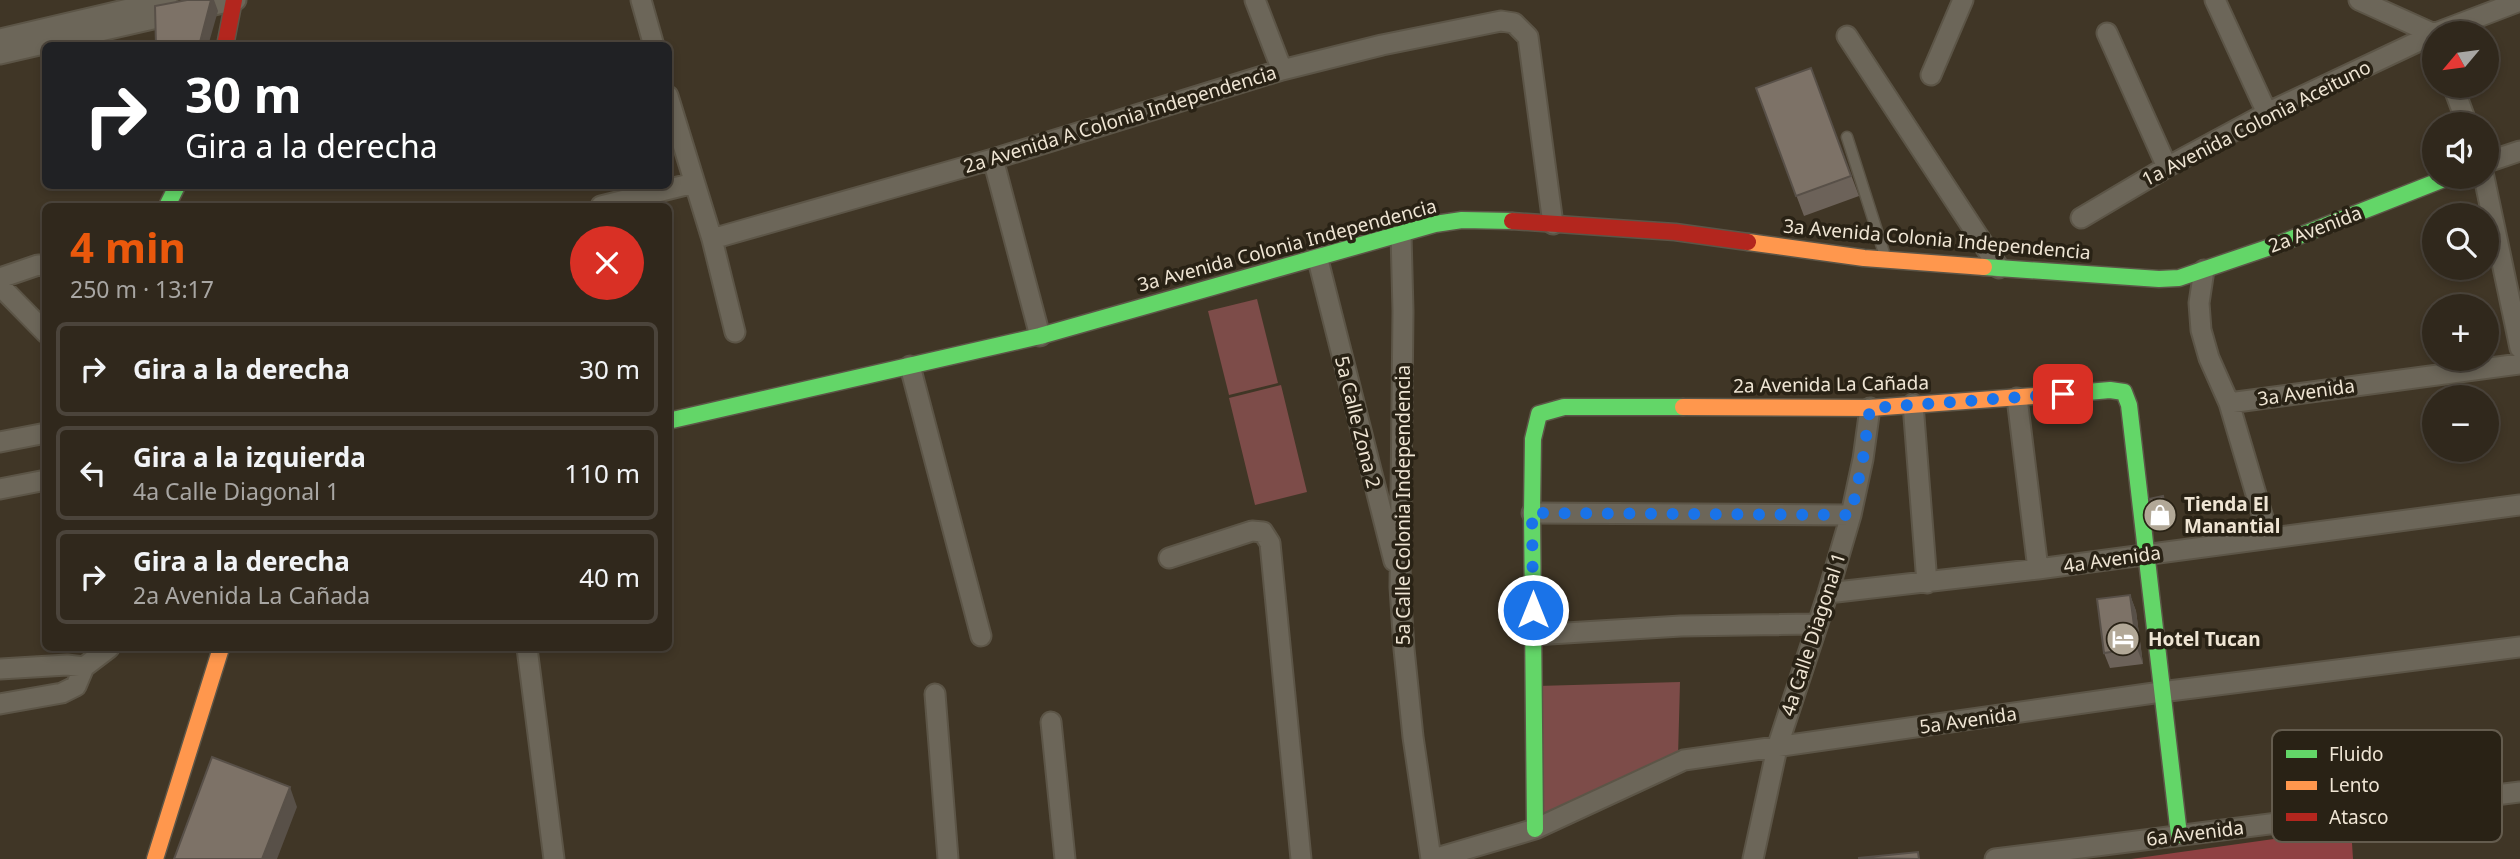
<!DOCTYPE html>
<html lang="es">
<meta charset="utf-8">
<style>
:root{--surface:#30281c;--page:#3c3429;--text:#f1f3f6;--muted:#a8a6a3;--line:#4b443b;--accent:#ea580c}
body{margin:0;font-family:"Noto Sans",sans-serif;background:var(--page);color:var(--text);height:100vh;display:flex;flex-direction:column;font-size:26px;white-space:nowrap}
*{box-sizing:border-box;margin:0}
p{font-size:23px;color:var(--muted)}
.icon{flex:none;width:38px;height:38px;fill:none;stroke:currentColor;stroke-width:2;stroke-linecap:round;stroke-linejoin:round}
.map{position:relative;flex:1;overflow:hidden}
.drawer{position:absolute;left:42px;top:203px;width:630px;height:448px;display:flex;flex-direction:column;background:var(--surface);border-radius:10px;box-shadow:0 4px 10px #0003,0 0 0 2px var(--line)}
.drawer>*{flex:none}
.guide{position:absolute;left:42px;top:42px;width:630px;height:147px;border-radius:10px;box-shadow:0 4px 10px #0003,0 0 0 2px var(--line);background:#202124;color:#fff;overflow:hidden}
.needle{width:46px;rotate:241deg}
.fabs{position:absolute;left:2422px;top:21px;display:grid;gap:14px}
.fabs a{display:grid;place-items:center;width:77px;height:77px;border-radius:50%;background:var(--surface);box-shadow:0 4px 10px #0003,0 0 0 2px var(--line);font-size:35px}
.pin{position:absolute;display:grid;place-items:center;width:60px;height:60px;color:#fff;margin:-30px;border-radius:14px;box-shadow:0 4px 10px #0006}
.me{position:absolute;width:77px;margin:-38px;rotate:0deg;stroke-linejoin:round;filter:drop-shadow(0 0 5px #0008)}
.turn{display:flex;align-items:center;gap:24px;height:147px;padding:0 28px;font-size:32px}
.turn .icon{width:91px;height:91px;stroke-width:2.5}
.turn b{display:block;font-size:49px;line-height:60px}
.round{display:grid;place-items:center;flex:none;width:74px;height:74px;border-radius:37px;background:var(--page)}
.summary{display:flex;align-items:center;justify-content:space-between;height:119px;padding:0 28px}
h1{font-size:42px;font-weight:700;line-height:52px;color:var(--accent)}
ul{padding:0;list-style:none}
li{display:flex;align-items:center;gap:21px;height:94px;margin:0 14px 10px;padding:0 14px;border:4px solid var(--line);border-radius:10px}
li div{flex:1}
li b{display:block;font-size:26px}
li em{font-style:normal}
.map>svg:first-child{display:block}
.green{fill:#7d4c49}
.forest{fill:#8f4142}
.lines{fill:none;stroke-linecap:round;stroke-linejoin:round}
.lane-casing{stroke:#5c5547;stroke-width:13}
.street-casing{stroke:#5c5547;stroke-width:23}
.fast-casing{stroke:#5c5547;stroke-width:19}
.slow-casing{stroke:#5c5547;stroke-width:19}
.jam-casing{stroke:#5c5547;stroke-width:19}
.lane{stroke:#6c6659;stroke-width:10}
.street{stroke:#6c6659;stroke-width:19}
.fast{stroke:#63d668;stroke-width:16}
.slow{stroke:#ff974d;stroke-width:16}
.jam{stroke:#b3261e;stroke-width:16}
.wall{fill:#6c6259}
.shaded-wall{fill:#585048}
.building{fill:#7d7267;stroke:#585048;stroke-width:2}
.route{stroke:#1a73e8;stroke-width:12;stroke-dasharray:0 21.6}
.labels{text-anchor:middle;stroke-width:7;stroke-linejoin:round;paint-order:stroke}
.street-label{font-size:19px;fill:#efe5d4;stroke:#292215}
.poi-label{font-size:19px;font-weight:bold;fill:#efe5d4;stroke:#292215;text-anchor:start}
.key{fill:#292215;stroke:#645c4e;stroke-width:2}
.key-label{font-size:19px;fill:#efe5d4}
</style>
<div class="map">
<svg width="2520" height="859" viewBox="0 0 2520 859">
<rect width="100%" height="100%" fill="#403626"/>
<path class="green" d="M1257 299 1278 383 1229 395 1208 311Z
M1281 385 1307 492 1255 505 1229 398Z
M1680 682 1678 757 1539 826 1537 686Z"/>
<path class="forest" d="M2351 828 2353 859H2131Z"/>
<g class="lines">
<defs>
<path id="lane" d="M1847 137 1885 256"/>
<path id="street" d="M641 0 654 46
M1255 0 1282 70
M2215 0 2267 113
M2359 0 2434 34
M2107 33 2167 167
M2436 33 2520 1
M1847 36 1999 268
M0 39 167 0
M0 54 236 0
M1931 75 1963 0
M2453 86 2467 124
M668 96 712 239 735 332
M993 159 1040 336
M2487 162 2520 151
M2484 177 2520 348
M601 206 694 183
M2081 218 2167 167 2267 113 2434 34
M1401 234 1403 311 1400 587 1404 649 1413 737 1431 859
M712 239 993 159 1282 70 1382 45 1501 21 1514 23 1528 37 1553 224
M1317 256 1394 561
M2204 270 2199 303 2201 330 2209 358 2229 403 2269 538
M0 278 38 265 46 266
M0 286 46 333
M910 366 981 636
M2017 398 2038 569
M2229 403 2520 364
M1913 404 1927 583
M0 442 46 433
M0 489 46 480
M1532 513 1851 515
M1169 558 1252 531 1263 532 1270 543 1301 859
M1828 593 2038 569 2520 505
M1533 635 1681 626 1816 624
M527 648 554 859
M0 669 67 665 84 667
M935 694 948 859
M0 704 62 693 76 686 84 667 109 648
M1051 722 1065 859
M1433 859 1535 829 1684 760 2161 692 2520 647
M1753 859 1777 748 1828 593 1851 515 1863 459 1870 408
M1995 859 2520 792"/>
<path id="fast" d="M167 206 177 186
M1984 267 2159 279 2179 278 2276 245 2449 177
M2076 393 2110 390 2124 392 2129 405 2179 835
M668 421 1040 336 1435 224 1462 220 1512 221
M1535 829 1532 513 1533 439 1539 414 1564 407H1683"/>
<path id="slow" d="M1748 242 1864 258 1984 267
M1683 407 1870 408 2076 393
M155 859 221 648"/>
<path id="jam" d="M225 46 234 0
M1512 221 1675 232 1748 242"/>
</defs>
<use href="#lane" class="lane-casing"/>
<use href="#street" class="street-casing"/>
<use href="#fast" class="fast-casing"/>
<use href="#slow" class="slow-casing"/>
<use href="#jam" class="jam-casing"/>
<use href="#lane" class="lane"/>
<use href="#street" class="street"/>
<use href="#fast" class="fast"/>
<use href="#slow" class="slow"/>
<use href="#jam" class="jam"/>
</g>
<path class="wall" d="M1811 68 1859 196 1804 216 1756 88Z
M2163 496 2170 525 2156 528 2154 523Z
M2130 595 2136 611 2143 664 2110 668 2104 653Z"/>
<path class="shaded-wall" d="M211 0H214L218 11 208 46H199Z
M2130 595 2136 611 2143 664 2137 648Z
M290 787 297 807 277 859H262Z"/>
<path class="building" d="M187 0H211L199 46H156L155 6Z
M1811 68 1851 176 1796 196 1756 88Z
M2163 496 2168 520 2154 523 2149 499Z
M2130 595 2137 648 2104 653 2097 599Z
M212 757 290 787 262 859H174Z
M1918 852 1919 859 1858 858Z"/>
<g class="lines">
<path class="route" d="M1533 610 1532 513 1851 515 1863 459 1870 408 2063 394"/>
</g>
<defs>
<symbol id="shop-disc" viewBox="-11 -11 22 22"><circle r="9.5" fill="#b2a897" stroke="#292215"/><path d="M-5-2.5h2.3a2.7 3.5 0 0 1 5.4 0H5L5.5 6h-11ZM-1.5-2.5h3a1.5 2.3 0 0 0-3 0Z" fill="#fff"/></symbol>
<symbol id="hotel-disc" viewBox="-11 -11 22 22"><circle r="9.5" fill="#b2a897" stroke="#292215"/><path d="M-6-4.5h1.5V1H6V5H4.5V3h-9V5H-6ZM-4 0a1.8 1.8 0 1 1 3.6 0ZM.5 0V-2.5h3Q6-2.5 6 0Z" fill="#fff"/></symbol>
</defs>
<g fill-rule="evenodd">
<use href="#shop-disc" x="2141" y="496" width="38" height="38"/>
<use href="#hotel-disc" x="2104" y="620" width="38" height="38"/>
</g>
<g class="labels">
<g class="street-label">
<text transform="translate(1120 119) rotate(-17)" y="7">2a Avenida A Colonia Independencia</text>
<text transform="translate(2256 123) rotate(-27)" y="7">1a Avenida Colonia Aceituno</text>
<text transform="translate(2315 229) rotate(-21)" y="7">2a Avenida</text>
<text transform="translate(1937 239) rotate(5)" y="7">3a Avenida Colonia Independencia</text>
<text transform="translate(1287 245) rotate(-15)" y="7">3a Avenida Colonia Independencia</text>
<text transform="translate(1831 384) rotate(-1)" y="7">2a Avenida La Cañada</text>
<text transform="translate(2306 392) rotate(-8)" y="7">3a Avenida</text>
<text transform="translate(1358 422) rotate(76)" y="7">5a Calle Zona 2</text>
<text transform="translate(1403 505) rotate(-90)" y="7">5a Calle Colonia Independencia</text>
<text transform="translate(2112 559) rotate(-8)" y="7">4a Avenida</text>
<text transform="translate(1813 634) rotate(-72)" y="7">4a Calle Diagonal 1</text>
<text transform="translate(1968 720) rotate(-8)" y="7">5a Avenida</text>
<text transform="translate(2195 833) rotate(-7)" y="7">6a Avenida</text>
</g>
<g class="poi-label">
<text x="2184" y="511">Tienda El<tspan x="2184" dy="22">Manantial</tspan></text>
<text x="2148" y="646">Hotel Tucan</text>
</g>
</g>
<rect x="2272" y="730" width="230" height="112" rx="10" class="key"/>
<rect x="2286" y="750" width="31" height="8" fill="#63d668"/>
<rect x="2286" y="781" width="31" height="9" fill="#ff974d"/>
<rect x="2286" y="813" width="31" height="8" fill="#b3261e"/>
<g class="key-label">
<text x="2329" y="761">Fluido</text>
<text x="2329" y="792">Lento</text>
<text x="2329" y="824">Atasco</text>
</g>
</svg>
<div class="fabs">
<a><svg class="needle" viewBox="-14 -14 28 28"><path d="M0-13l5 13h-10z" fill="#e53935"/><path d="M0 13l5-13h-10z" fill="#a8a6a3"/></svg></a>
<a><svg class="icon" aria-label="sound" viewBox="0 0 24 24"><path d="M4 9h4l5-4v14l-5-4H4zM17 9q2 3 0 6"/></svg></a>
<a><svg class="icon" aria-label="search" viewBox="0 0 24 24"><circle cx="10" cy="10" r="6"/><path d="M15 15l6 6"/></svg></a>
<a>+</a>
<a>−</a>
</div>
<div class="pin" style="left:2063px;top:394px;background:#d93025"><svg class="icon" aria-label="arrive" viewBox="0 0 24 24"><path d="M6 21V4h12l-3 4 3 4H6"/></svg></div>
<svg class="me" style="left:1533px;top:610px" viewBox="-20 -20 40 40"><circle r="17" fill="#1a73e8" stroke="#fff" stroke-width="3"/><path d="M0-11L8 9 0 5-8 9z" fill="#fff"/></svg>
<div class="guide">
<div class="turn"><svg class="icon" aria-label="right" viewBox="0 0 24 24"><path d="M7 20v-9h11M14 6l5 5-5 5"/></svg><div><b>30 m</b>Gira a la derecha</div></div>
</div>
<section class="drawer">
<div class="summary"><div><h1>4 min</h1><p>250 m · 13:17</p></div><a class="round" style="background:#d93025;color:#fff"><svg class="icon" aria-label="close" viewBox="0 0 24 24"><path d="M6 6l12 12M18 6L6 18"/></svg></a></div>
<ul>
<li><svg class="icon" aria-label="right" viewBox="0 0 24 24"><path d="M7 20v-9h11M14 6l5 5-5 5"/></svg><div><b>Gira a la derecha</b></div><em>30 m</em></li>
<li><svg class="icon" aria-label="left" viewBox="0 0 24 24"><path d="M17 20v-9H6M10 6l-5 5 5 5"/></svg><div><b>Gira a la izquierda</b><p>4a Calle Diagonal 1</p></div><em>110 m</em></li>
<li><svg class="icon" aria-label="right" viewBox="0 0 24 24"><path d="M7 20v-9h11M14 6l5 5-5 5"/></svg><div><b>Gira a la derecha</b><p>2a Avenida La Cañada</p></div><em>40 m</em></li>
</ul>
</section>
</div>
